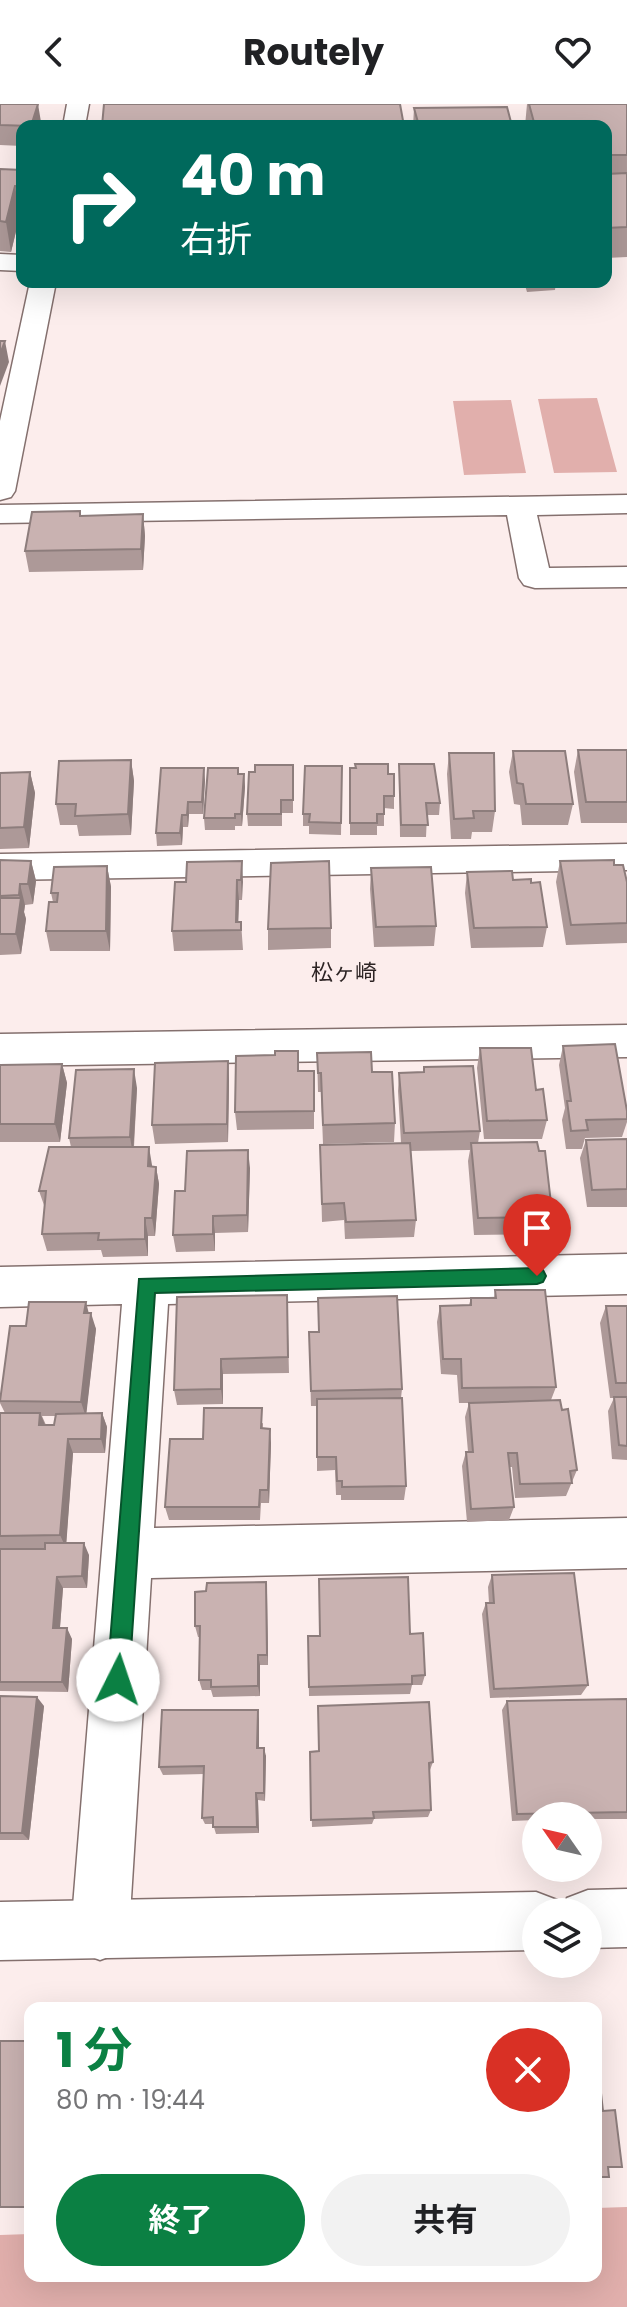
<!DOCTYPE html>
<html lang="ja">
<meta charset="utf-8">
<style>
:root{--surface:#fff;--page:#f2f2f2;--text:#202124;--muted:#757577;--accent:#0b8043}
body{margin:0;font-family:Poppins,"Noto Sans JP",sans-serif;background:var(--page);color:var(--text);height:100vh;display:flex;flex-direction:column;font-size:30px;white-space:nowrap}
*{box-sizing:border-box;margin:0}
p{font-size:26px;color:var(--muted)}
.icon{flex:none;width:44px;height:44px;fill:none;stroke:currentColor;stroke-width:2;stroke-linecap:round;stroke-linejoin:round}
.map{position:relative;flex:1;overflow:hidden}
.details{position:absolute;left:24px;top:1898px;width:578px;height:280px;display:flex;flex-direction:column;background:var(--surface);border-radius:16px;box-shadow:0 8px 32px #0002}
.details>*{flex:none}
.hud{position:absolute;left:16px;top:16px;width:596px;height:168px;border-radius:16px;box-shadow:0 8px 32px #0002;background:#00695c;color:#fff;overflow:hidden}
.needle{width:52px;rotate:304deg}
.buttons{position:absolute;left:522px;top:1698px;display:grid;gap:16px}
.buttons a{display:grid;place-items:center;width:80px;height:80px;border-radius:50%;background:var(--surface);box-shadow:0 8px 32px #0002;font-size:40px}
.pin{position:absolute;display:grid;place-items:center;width:68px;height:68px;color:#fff;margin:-82px -34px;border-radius:50% 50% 50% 0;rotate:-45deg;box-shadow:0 0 8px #0007}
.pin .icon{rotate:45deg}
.me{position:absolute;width:88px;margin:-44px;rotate:4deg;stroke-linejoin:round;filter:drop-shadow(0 0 6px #0008)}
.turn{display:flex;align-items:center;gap:28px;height:168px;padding:0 32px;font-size:36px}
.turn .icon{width:104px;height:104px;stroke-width:2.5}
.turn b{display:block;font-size:56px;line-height:68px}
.round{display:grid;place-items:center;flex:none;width:84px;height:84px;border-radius:42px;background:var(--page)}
.head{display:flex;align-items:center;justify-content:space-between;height:136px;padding:0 32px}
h1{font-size:48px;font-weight:700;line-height:60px;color:var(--accent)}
.cta{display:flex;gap:16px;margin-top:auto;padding:16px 32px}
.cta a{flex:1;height:92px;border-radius:48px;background:var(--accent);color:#fff;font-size:32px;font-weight:700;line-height:92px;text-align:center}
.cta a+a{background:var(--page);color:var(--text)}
header{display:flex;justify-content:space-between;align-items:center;height:104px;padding:0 32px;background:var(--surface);font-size:36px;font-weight:700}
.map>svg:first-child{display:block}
.green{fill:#e1afac}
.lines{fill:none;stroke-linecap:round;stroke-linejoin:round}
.street-casing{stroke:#84706e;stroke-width:3}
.secondary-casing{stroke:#84706e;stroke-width:3}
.street{fill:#fff;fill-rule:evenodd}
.secondary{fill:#fff;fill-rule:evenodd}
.wall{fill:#ad9998;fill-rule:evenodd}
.shaded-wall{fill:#8d7d7c}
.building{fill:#c9b2b1;stroke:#8d7d7c;stroke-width:2}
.route{fill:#0b8043;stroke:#07532c;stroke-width:2}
.labels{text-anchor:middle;stroke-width:6;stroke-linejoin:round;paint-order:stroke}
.neighbourhood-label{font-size:22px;fill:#2d2424;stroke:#fcedec}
</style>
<header><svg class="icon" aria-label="back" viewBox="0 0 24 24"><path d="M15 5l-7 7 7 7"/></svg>Routely<svg class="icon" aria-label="heart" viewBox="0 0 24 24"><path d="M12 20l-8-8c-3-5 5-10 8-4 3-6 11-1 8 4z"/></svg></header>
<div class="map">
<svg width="627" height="2203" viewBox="0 0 627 2203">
<rect width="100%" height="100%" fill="#fcedec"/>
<path class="green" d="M597 294 617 368 554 369 538 295Z
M511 296 526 369 464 371 453 297Z
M627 2103V2203H0V2131L30 2130V2172H596V2104Z"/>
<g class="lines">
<defs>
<path id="street" d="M0 150 22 151V167L0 166Z
M627 391V409L537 411 549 464 627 463V483L535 484 524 481 519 474 507 411 0 419V401Z
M627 740V766L0 776V750Z
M627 921V953L0 962V930Z
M627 1150V1190L168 1200 154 1424 627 1414V1464L151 1474 129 1827 121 1848 100 1856 79 1848 71 1827 122 1200 0 1203V1163Z"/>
<path id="secondary" d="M67 0H89L85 22H63Z
M30 178H56L15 387 11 393 0 396V317Z
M627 1785V1843L588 1844V1808H562L567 1794 588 1786Z
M536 1788 557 1796 561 1808H536V1846L0 1856V1798Z"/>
</defs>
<use href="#street" class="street-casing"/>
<use href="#secondary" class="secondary-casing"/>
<use href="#street" class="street"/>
<use href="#secondary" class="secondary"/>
</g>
<path class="wall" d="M0 0 41 18 40 22H22V42L0 41Z
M527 0H627V153L606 154V22H525Z
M414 4 512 22H413Z
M0 65 22 66V111H20L11 148 0 147Z
M524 178H556L555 186 527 188Z
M80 407 81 412 143 410 145 432 143 466 29 468 25 447Z
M578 646H627V719H581L574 668Z
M513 647 573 700 568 721H522L520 701 514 700 509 668Z
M449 649 495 707 492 728H472L471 735H451L447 670Z
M131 656 134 677 131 731 79 732 77 721H60L56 700Z
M399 660 440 699 439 711H427L426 733H400Z
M293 661V709H282V722H248L247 710 255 668Z
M342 662 341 731 309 730V722H303V710Z
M350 664 388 670 394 692V705L384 704V722H377V731H350Z
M30 668 35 689 29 744 0 745V669Z
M238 670H244L245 683 242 722H235V726H205L204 714Z
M205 676 203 710H189L188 723H183L182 741 157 742 156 729Z
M0 756 31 757 36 777 33 800 25 801 24 808 26 815 21 850 0 851Z
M242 757V796H239L238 818H241L243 846 174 847 172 827 186 778Z
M560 757 614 761 627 778V839L566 841 556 778Z
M107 762 111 783 110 847H50L46 827 53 798 51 789Z
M371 764 436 822 434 842 374 843 370 785Z
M467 768 531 779 547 823 543 843 471 844 465 789Z
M331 824V844L268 846V825Z
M563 942 627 1007V1018L622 1033 585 1034 582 1045H566L562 1016 565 1004 559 961Z
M480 944 536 986 547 1016 542 1035H484L477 964Z
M317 949 372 968 395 1019 394 1038 323 1040 321 988H318Z
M228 957 229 976 228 1038 155 1040 152 1021Z
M62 960 67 979 60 1038H0V961Z
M298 967H314V1025L237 1026 235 1008Z
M399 969 480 1027 478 1039 552 1108 547 1125H543L541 1130 474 1131 468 1057 470 1046 411 1047 416 1116 414 1133 345 1135 344 1116 322 1118 320 1041 401 1039 398 987Z
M137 984 134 1043 152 1062 156 1063 159 1080 155 1132H148V1152L103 1153 101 1146 47 1147 42 1130 45 1104 39 1087 71 1043 69 1034Z
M627 1035V1103H587L580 1054 586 1036Z
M250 1064 248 1128 215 1129V1147L176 1148 173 1131 185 1087Z
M495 1186 556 1283 551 1296 562 1306 577 1366 566 1392 515 1394 512 1363H509L514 1403 509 1416 467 1418 462 1362 466 1348H468L465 1313 469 1299H459L457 1271 441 1270 437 1218 440 1202 469 1201 471 1194H494Z
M287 1191 289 1269 223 1270V1300L177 1301 174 1286Z
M606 1202H627V1356L612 1355 608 1307 614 1294H610L600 1219Z
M89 1209 96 1225 86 1309H102L107 1323 105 1349H73L66 1439 89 1451 87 1484H63L60 1524 72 1535 68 1588 0 1587V1445H45V1444L0 1445V1309H5L0 1299V1293L26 1222ZM42 1312H56L54 1321H46Z
M309 1228H319L402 1285 401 1294 406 1382 404 1396H341V1391H336L335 1366 317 1367V1302H311Z
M263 1319V1324L271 1339 269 1399H261L260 1416H169L165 1403 203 1335Z
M492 1471 588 1581 581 1591 490 1594 482 1510 486 1499H489L488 1483Z
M266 1478 268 1561H260V1592L213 1593 211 1586H202L199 1576 200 1533H198L195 1522 206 1487Z
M410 1530 425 1571 422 1581H412L410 1590 309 1592 308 1532Z
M0 1592 44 1602 29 1736H0Z
M627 1595V1715H588V1712H536V1716L512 1717 502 1606 507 1597Z
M259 1615V1644L266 1652 265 1697 258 1696 259 1729 216 1730 213 1720H205L202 1714 204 1670 163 1671 159 1663Z
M318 1647 433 1658 430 1666H429L431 1706 428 1713 374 1715 372 1720 312 1723 310 1648Z"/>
<path class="shaded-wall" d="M38 0 41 18 40 22H31Z
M22 71V104L18 82Z
M15 82 20 111 11 148 6 118Z
M5 237 9 258 0 282V250Z
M143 410 145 432 143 466 141 445Z
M131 656 134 677 131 731 128 710Z
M204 664 205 676 203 710 202 698Z
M30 668 35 689 29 744 24 723Z
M244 670 245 683 242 722 241 710Z
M188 698 189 710 188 723 187 711Z
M182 711 183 723 182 741 180 729Z
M31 757 36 777 33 800 28 780Z
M242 757 243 778 242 796 241 776Z
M107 762 111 783 110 847 106 827Z
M237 776 239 796 238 826 236 818Z
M20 780 25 801 24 808 26 815 21 850 16 830 20 797 19 791Z
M228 957 229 976 228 1038 227 1020Z
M62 960 67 979 60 1038 55 1020Z
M134 965 137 984 133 1051 130 1033Z
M149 1043 152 1061 151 1080 148 1062Z
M248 1046 250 1064 248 1128 247 1111Z
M156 1063 159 1080 155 1132 152 1114Z
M213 1112 215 1129V1147L213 1130Z
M145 1114 148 1132V1152L145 1135Z
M86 1198 90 1214 91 1209 96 1225 86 1313 81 1298 84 1209Z
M221 1255 223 1270V1300L221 1285Z
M40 1309 46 1323 39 1321Z
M102 1309 107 1323 105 1349 101 1335Z
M270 1325 271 1339 269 1399 268 1386Z
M68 1335 73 1349 66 1444 60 1431Z
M84 1439 89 1451 87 1484 82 1472Z
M57 1473 63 1484 59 1535 53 1524Z
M266 1478 267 1489 268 1561 267 1551Z
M67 1524 72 1535 68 1588 62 1578Z
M258 1551 260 1561V1592L258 1582Z
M37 1593 44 1602 29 1736 22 1729Z
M258 1606 259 1615V1652L257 1644Z
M264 1644 266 1652 265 1697 264 1689Z
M256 1689 258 1696 259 1729 257 1723Z"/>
<path class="building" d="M0 0H38L31 22 0 21Z
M104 0H400L404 22H102Z
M529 0H627V51H606V22H535Z
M507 3 512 22H419L414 4Z
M0 65 22 66V71L18 82H15L6 118 0 117Z
M627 69V123L606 124V70Z
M0 237H5L0 250Z
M80 407V412L143 410 141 445 25 447 32 408Z
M578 646H627V698H586Z
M513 647H565L573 700H526L523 680 517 679Z
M449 649H494L495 707H473L474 714 454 715Z
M131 656 128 710 75 712 76 700H56L59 657Z
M355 660H388V670H394V692H384V710H377V719H350V664H356Z
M399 660H434L440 699H426L428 721H401Z
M255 661H293V696H281V710H247L249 668H255Z
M305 662H342L341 719 309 718 310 710H303Z
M161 664H204L202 698H188L187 711H182L180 729H156Z
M208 664H238V670H244L241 710H235V714H204Z
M30 668 24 723 0 724V669Z
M0 756 31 757 28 780H20L19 791 0 792Z
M614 756V761H623L627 778V819L571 821 560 757Z
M242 757 241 776H237L236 818H241V826L172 827 175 778H186L187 758Z
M329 757 331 824 268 825 271 759Z
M107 762 106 827H46L49 798H57L58 789H51L54 763Z
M431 763 436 822 376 823 371 764Z
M512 767 513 776 531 775V779L540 778 547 823 474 824 467 768Z
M0 794H21L16 830H0Z
M615 940 627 1007V1015L586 1016 588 1026 571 1027 567 997H571L563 942Z
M480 944H531L536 986 543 985 547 1016 487 1017Z
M275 947H298V967H314V1007L235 1008 236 952 275 951Z
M371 948 372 968H392L395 1019 323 1021 321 969H318L317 949Z
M228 957 227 1020 152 1021 155 959Z
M62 960 55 1020H0V961Z
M473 962 480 1027 404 1029 399 969 424 968V963Z
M134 965 130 1033 69 1034 76 966Z
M627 1035V1085L592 1086 586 1036Z
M537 1038 539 1047H545L552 1108H545L546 1113 478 1114 471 1039Z
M410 1039 416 1116 346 1118 344 1099 322 1100 320 1041Z
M49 1043H149L148 1062 156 1063 152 1114H145V1135L98 1136 99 1129 42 1130 46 1087H39Z
M248 1046 247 1111 213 1112V1130L173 1131 175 1087H185L187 1047Z
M495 1186H545L556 1283 462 1284 461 1255H443L440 1202 471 1201V1194H496Z
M287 1191 288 1253 221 1255V1285L174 1286 177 1193Z
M397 1192 402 1285 311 1287 309 1228H319L318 1194Z
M29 1198H86L84 1209H91L81 1298 0 1297 10 1222H26Z
M606 1202H627V1279H616Z
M614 1293H627V1342L619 1341Z
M402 1294 406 1382 342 1383V1377H337L336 1353H317V1295Z
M560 1296 562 1306 568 1305 577 1366 570 1367 572 1379 520 1380 517 1349H508L514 1403 471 1405 466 1348H473L469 1299Z
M204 1304H262L261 1324 270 1325 268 1386H260L259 1403H165L170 1335H203Z
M0 1309H40L39 1321H54L56 1310 102 1309 101 1335H68L60 1431 0 1432Z
M45 1439H84L82 1472 57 1473 53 1524H67L62 1578H0V1445H45Z
M574 1469 588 1581 494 1585 486 1499H494L492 1471Z
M408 1473 410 1530 423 1529 425 1571 412 1572V1580L309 1583 308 1532H320L319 1475Z
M266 1478 267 1551H258V1582L211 1583V1576H199L200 1522H195V1488L206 1487 207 1479Z
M0 1592 37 1593 22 1729H0Z
M627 1595V1708L517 1710 507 1597Z
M429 1598 433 1658 429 1659 431 1706 373 1708 374 1714 311 1716 310 1648 319 1647 318 1602Z
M162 1606H258L257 1644H264V1689H256L257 1723H213V1713L202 1714 204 1662 159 1663Z
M0 1937H30V2103H0Z
M596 1944 603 2007 615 2006 622 2063H608L609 2073H596Z"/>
<path class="route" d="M537 1164 543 1166 546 1172 543 1178 537 1180 155 1189 129 1576 126 1584 118 1587 110 1584 107 1576 139 1175Z"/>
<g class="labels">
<g class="neighbourhood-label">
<text x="344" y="876">松ヶ崎</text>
</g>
</g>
</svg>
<div class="buttons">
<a><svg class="needle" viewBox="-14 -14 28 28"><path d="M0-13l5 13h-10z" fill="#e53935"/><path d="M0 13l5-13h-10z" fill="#757577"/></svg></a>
<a><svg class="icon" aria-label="layers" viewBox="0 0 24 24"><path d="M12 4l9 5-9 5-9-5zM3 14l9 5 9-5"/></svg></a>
</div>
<div class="pin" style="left:537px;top:1172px;background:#d93025"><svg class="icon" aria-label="arrive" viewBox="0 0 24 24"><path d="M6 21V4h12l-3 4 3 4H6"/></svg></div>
<svg class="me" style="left:118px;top:1576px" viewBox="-20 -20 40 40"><circle r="19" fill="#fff"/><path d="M0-13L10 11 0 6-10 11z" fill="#0b8043"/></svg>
<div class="hud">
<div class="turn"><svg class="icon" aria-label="right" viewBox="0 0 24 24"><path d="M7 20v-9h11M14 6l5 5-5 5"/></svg><div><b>40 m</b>右折</div></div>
</div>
<section class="details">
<div class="head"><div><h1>1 分</h1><p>80 m · 19:44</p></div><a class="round" style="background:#d93025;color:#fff"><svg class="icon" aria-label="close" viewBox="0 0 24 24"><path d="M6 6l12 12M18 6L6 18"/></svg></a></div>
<div class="cta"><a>終了</a><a>共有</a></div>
</section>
</div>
